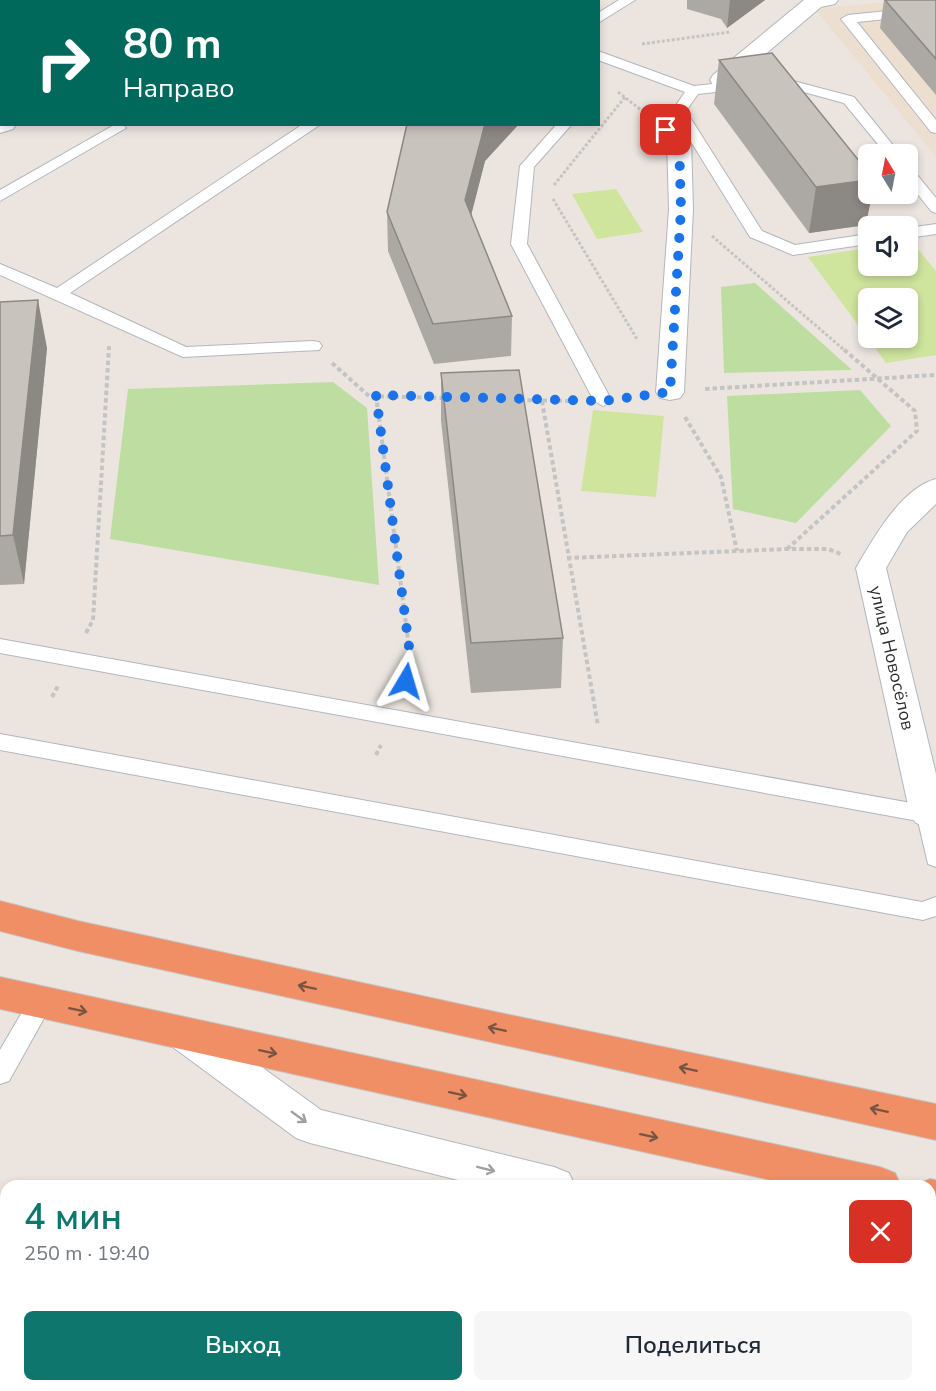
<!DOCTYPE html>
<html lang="ru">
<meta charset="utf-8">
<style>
:root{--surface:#fff;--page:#f6f6f7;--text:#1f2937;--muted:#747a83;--accent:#0f766e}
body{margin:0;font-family:"Nunito Sans",sans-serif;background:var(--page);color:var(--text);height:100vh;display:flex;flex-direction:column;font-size:22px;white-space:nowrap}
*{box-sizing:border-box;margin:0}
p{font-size:20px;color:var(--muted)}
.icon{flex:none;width:33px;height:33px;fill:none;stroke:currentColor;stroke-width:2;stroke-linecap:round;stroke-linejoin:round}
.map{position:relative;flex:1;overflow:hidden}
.drawer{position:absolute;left:0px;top:1180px;width:936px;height:212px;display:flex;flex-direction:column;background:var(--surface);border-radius:18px 18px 0 0;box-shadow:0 3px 9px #0003}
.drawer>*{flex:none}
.hud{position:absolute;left:0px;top:0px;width:600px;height:126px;box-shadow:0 3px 9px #0003;background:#00695c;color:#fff;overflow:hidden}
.needle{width:39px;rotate:350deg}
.tools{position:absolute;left:858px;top:144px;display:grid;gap:12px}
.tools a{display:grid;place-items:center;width:60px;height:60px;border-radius:9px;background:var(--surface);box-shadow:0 3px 9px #0003;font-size:30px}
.pin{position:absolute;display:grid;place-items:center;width:51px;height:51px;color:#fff;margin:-26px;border-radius:12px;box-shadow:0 3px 9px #0006}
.me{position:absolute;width:66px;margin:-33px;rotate:7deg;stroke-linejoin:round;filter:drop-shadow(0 0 4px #0008)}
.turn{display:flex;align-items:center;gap:21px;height:126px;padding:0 24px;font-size:27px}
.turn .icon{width:78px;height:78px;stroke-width:2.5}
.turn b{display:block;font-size:42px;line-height:51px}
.round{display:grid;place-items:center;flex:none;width:63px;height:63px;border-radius:9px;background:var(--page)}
.summary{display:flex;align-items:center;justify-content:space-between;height:102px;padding:0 24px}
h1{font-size:36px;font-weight:600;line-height:45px;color:var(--accent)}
.action{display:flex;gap:12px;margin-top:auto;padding:12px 24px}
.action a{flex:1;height:69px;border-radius:9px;background:var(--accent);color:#fff;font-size:24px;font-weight:600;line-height:69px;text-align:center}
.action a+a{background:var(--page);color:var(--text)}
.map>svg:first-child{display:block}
.education{fill:#ecdfd0}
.green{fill:#bddda1}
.pitch{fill:#cfe49d;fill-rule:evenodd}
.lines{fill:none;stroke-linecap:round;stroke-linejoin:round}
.lane-casing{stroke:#b2b6be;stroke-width:2}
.street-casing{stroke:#b2b6be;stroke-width:2}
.highway-casing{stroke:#c4c4c4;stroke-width:2}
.path-far1{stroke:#c4c4c4;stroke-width:3;stroke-dasharray:3 2;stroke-linecap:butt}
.path{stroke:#c4c4c4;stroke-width:4;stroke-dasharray:4.5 3;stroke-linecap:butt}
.lane{fill:#fff;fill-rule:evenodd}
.street{fill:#fff;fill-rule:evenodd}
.highway{fill:#f08f66;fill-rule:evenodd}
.wall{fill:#aca8a3}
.shaded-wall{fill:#8c8884}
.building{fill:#c8c3bd;stroke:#8c8884;stroke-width:1.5}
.oneway{stroke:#7a5443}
.oneway2{stroke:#a0a0a0}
.route{stroke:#1a73e8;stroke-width:10;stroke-dasharray:0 18}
.labels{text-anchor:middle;stroke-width:4.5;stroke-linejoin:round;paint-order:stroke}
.street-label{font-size:18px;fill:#2c2c2c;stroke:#fff}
</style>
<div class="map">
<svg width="936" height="1391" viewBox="0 0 936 1391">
<rect width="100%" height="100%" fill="#ece5df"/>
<path class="education" d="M908 0H936V157L815 9Z"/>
<path class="green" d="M755 283 852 370 724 373 721 287Z
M333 382 367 408 379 585 110 539 128 389Z
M860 390 891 426 796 523 733 509 727 396Z"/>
<path class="pitch" d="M616 189 643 232 597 239 572 194Z
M908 242H912L936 271V355L886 363 808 257 868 248V266H908ZM868 298H908V338H868Z
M593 410 664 416 656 497 581 491Z"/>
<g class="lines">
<defs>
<path id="lane" d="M179 0H194L178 2Z
M275 0H291L274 2Z
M619 0H635L598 23V13Z
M936 6V14L857 22 936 120V133L931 132 841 19 848 15Z
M598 51 694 86 778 77 854 97 900 154H886L844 103 778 85 698 94 686 111 762 231 795 245 868 234V244L793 255 750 237 672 111 685 92 598 60Z
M0 67H2V76H0Z
M303 124H321L70 293 186 347 313 341 319 342 322 346 319 350 183 357 0 275V264L57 288Z
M557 124H572L534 167 527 244 612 401 603 406 594 401 511 244 520 166Z
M114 125 122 124 126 128 0 201V190Z
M908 168 913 170 936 198V213L931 211 908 182Z
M936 224V234L908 238V228Z
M0 639 928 806 936 808V867L928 864 918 821 0 653Z
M0 734 922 902 936 897V916L923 920 0 750Z
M41 992 50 995 53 1002 9 1081 0 1084V1050L32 995Z"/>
<path id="street" d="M391 0H413L390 2Z
M804 0H838L835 4 821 7 729 85H713L710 80 713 75Z
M0 118 2 124H16L13 129 0 133Z
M679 133 687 135 691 140 693 209 684 392 680 398 670 400 660 398 656 392 669 209 667 140 671 135Z
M936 479V504L907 532 886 568 936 774V825L928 827 916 823 910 814 856 568C873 539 901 488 936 479Z
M184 1017 198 1021 321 1110 554 1167 569 1173 575 1186H482L310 1143 296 1138 170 1045 164 1033 170 1021Z
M936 1292V1334L930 1335V1293Z
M724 1386H770L772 1391H726Z
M789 1386H836L834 1391H787Z"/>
<path id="highway" d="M0 901 78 921 491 1011 936 1104V1140L78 951 0 931Z
M0 977 880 1167 895 1173 901 1186H798L0 1009Z
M930 1179 936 1180V1218L930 1217V1186H914Z"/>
</defs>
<use href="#lane" class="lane-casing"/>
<use href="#street" class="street-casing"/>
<use href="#highway" class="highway-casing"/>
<path class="path-far1" d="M441 2 445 0
M642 44 730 32
M618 92 655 121
M554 185 625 97
M553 199 637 339
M712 236 843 349
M109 349V346"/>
<path class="path" d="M332 363 369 396 444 398
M705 389 936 375
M376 395 411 662 403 691
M520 400 570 401
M542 401 598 726
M685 417 721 477 737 551
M787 549 917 431 915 411 841 347
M567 558 787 549H828L841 554
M86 633 93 620 109 347
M52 697 59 684
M376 755 381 745"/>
<use href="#lane" class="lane"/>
<use href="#street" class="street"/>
<use href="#highway" class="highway"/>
</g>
<path class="wall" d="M687 0H765L727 28 721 19 687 9Z
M884 0H936V95L880 28Z
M719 60 866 225 809 233 714 104Z
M407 124H519L485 161 471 215 512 316 511 356 434 364 388 251 387 212Z
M0 302 47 348 24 584 0 585Z
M441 373 563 638 561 688 471 693 441 421Z"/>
<path class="shaded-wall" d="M730 0H765L727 28Z
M485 124H519L485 161 465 239V200Z
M868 180V194H872L866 225 809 233 816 187Z
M38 300 47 348 24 584 13 535Z"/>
<path class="building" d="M885 0H936V59Z
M772 53 868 172V180L816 187 719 60Z
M407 124H485L465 200 512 316 433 324 387 212Z
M38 300 13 535 0 536V302Z
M519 370 563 638 471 643 441 373Z
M0 1385 19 1391H0Z"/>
<defs><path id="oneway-shaft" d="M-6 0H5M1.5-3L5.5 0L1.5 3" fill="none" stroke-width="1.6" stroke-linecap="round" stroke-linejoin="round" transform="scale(1.5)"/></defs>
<g class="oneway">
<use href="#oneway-shaft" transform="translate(307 987) rotate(-168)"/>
<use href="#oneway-shaft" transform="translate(78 1010) rotate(12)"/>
<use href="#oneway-shaft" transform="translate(497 1029) rotate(-168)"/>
<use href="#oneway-shaft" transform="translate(268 1052) rotate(12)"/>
<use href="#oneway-shaft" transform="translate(688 1069) rotate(-168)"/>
<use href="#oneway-shaft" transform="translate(458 1094) rotate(12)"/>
<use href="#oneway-shaft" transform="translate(879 1110) rotate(-168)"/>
<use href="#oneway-shaft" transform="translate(649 1136) rotate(12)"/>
</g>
<g class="oneway2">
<use href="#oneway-shaft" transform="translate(299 1117) rotate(36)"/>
<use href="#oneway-shaft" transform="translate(486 1169) rotate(14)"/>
</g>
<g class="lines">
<path class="route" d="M406 681 411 662 376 395 603 401 670 392 681 209 679 140 666 130"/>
</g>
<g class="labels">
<g class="street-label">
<text transform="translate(892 658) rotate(77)" y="6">улица Новосёлов</text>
</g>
</g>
</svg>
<div class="tools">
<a><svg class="needle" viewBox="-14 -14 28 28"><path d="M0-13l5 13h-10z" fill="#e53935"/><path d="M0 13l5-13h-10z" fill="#747a83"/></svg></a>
<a><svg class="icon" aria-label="sound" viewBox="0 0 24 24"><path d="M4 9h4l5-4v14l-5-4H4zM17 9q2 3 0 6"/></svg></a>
<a><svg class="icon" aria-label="layers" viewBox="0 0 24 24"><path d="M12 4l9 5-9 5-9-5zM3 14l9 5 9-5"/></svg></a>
</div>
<div class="pin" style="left:666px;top:130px;background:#d93025"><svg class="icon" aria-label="arrive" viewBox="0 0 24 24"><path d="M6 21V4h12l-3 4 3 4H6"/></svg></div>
<svg class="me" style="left:406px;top:681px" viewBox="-20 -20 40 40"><path d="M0-17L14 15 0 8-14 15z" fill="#1a73e8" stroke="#fff" stroke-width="4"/></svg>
<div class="hud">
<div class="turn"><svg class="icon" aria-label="right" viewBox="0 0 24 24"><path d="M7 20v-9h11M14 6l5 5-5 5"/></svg><div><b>80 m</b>Направо</div></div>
</div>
<section class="drawer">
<div class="summary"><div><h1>4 мин</h1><p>250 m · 19:40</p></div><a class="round" style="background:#d93025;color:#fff"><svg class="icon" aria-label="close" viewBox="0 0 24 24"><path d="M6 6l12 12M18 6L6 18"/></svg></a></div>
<div class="action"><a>Выход</a><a>Поделиться</a></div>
</section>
</div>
